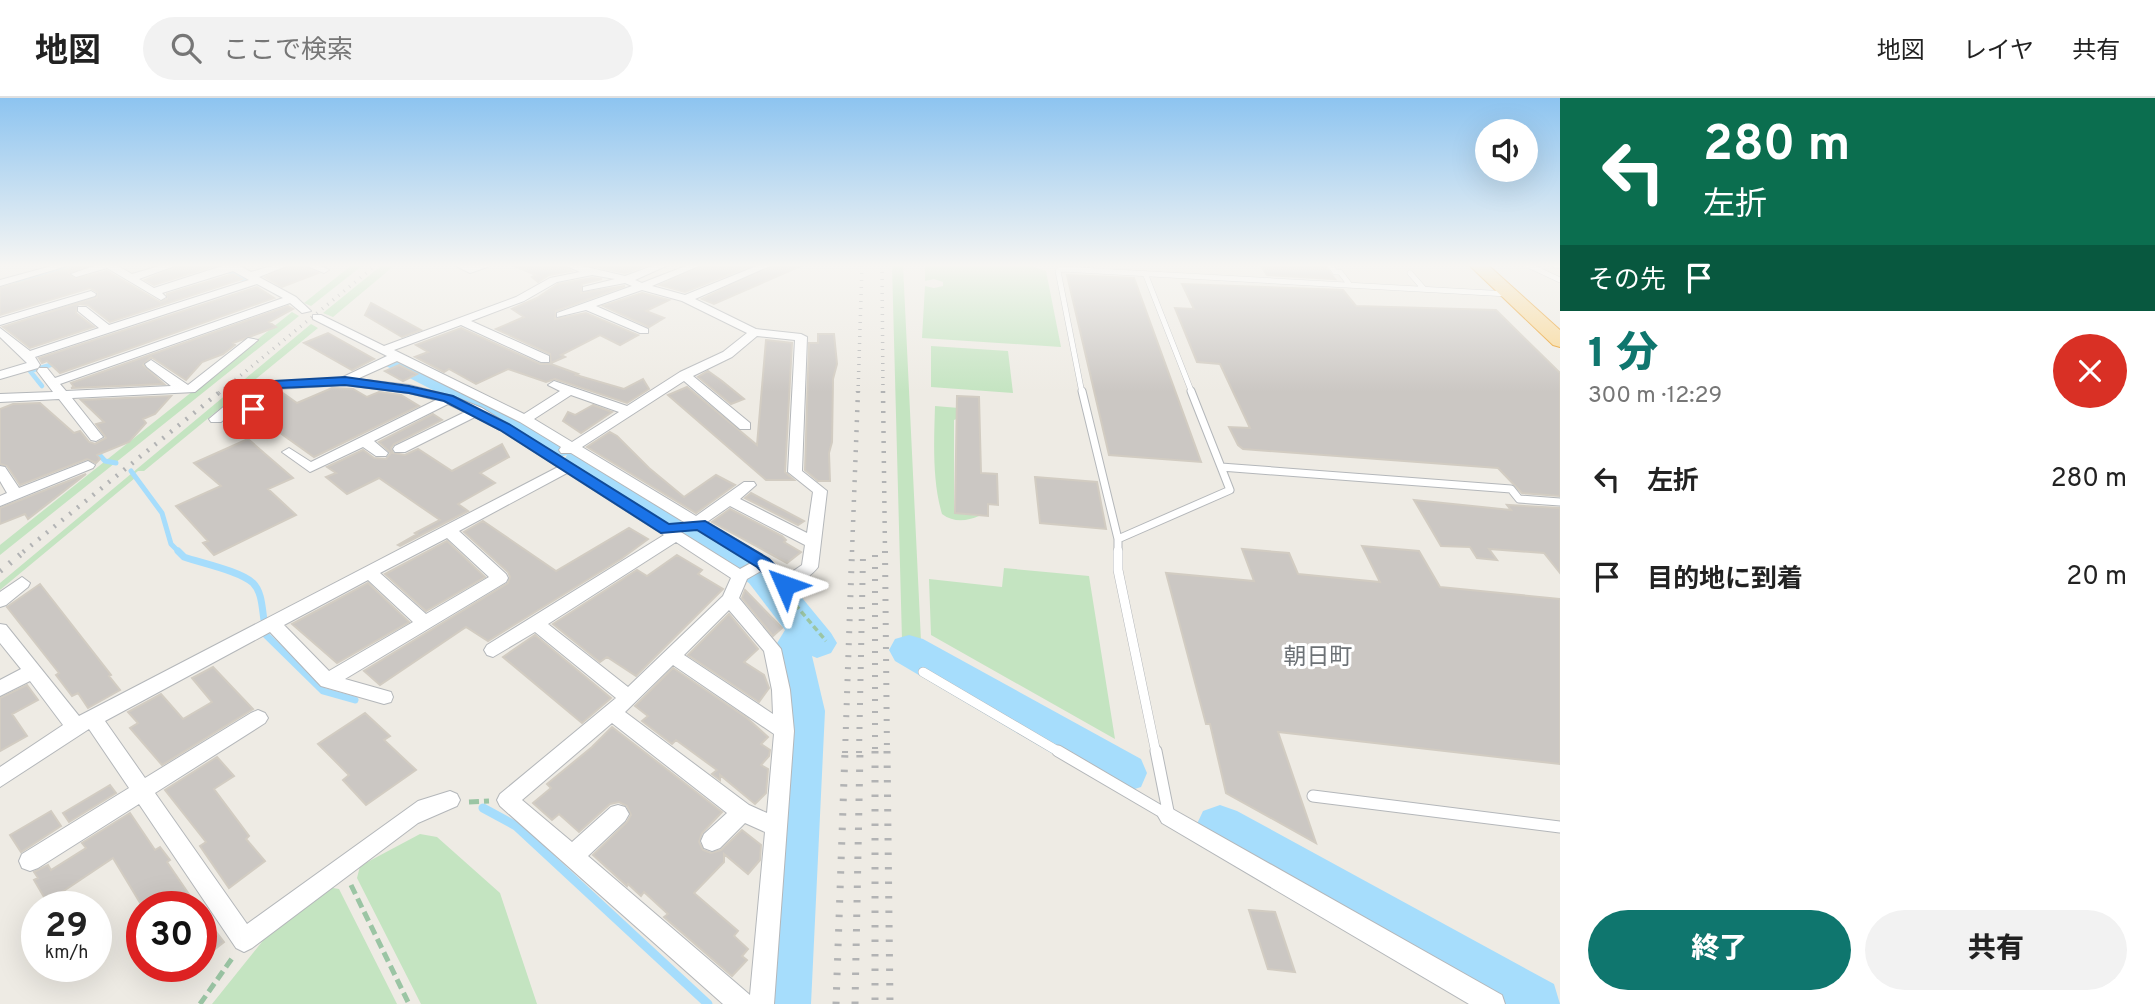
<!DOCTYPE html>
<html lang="ja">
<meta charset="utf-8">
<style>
:root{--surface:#fff;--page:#f2f2f2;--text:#222;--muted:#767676;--line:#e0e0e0;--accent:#0f766e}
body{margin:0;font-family:Overpass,"Noto Sans JP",sans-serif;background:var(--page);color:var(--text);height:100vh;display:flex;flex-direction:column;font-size:26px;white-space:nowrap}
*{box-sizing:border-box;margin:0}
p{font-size:23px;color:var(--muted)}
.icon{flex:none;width:38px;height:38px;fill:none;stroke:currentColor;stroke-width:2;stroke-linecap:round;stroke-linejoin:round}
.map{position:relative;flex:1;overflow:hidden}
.drawer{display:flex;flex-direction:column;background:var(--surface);width:595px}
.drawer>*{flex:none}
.guide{background:#0b6e4f;color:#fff;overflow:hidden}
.controls{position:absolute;left:1475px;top:21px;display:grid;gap:14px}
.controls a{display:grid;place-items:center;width:63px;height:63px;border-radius:50%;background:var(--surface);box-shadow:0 7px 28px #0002;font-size:35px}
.speed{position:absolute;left:21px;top:793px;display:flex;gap:14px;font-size:35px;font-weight:700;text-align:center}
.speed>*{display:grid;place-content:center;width:91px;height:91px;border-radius:50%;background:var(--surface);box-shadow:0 7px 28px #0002;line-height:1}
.speed small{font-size:18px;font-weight:400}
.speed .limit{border:10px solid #d22;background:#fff;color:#111}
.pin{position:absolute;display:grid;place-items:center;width:60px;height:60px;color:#fff;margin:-30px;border-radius:14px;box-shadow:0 4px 10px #0006}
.me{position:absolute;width:77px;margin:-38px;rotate:313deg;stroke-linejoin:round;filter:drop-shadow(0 0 5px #0008)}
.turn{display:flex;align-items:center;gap:24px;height:147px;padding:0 28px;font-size:32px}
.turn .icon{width:91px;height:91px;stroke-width:2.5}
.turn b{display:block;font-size:49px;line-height:60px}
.then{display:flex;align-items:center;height:66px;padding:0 28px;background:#0003;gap:14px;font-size:26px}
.round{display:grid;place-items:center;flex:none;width:74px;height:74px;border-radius:37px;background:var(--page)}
.headline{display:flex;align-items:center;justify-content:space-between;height:119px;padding:0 28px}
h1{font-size:42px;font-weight:800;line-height:52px;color:var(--accent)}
.action{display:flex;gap:14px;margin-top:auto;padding:14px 28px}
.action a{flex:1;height:80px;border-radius:42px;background:var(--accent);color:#fff;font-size:28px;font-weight:800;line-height:80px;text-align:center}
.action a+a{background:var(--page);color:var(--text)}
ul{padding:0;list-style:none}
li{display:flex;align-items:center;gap:21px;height:98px;padding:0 28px}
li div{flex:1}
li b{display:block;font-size:26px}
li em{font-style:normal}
header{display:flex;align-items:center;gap:42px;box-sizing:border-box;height:98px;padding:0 35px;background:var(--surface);border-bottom:2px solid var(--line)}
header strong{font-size:33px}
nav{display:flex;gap:38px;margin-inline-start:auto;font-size:24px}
.search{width:490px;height:63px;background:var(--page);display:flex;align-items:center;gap:18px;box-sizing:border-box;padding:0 24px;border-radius:38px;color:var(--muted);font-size:26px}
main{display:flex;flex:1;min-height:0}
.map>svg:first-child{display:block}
.green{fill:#c4e4c1}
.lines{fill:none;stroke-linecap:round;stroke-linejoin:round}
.stream-far3{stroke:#a6ddfc;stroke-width:4.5}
.stream-far2{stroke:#a6ddfc;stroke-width:5}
.stream-far1{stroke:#a6ddfc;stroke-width:7}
.stream{stroke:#a6ddfc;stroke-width:9}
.river{fill:#a6ddfc;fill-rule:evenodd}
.building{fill:#cbc7c3;stroke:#d2ccc2;stroke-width:2}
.lane-far3-casing{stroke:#b4b7ba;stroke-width:6}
.lane-far2-casing{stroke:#b4b7ba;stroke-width:9}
.lane-far1-casing{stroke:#b4b7ba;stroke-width:10}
.lane-casing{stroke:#b4b7ba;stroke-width:13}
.street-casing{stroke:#b4b7ba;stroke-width:2}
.highway-casing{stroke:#e89109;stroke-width:2}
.path-far1{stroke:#9bc5a4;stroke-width:3.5;stroke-dasharray:6 3.5;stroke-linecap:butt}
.path{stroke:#9bc5a4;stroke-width:5;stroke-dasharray:10 5;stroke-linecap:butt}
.lane-far3{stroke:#fff;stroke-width:5}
.lane-far2{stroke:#fff;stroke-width:7}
.lane-far1{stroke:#fff;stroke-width:9}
.lane{stroke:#fff;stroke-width:11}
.street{fill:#fff;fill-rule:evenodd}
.highway{fill:#f9d690;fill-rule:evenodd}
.rail-far3{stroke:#b2b3b4;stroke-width:3.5;stroke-dasharray:1 6;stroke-linecap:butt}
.rail-far2{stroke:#b2b3b4;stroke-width:4.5;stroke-dasharray:2 8;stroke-linecap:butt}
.rail-far1{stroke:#b2b3b4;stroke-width:6;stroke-dasharray:2 10;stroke-linecap:butt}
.rail{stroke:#b2b3b4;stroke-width:7;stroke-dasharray:2.5 12;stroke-linecap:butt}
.route{fill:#1a73e8;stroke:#114b97;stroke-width:2}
.labels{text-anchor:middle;stroke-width:6;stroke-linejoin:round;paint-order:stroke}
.neighbourhood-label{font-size:23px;fill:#6d7276;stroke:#fff}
</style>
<header>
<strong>地図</strong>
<div class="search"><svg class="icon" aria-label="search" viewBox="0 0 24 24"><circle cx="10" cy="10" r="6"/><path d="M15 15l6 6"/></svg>ここで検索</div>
<nav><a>地図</a><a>レイヤ</a><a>共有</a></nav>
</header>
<main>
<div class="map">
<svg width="1560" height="906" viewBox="0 0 1560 906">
<rect width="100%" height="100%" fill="#eeebe4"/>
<path class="green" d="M352 167H363L311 208 304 205Z
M382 167H395L333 219 323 215Z
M892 167H903L921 543 902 542Z
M925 167H1029L1046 173 1061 249 922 240 925 188 934 190 943 188V184L934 181 925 183Z
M292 214 299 218 0 457V447Z
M311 226 318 230 144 373H138L133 377 135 380 0 492V485Z
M931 248 1008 253 1013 295 931 289Z
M935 308 959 310 961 319 954 322V415L979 418C967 423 954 425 942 416 932 382 934 343 935 308Z
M1004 470 1089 478 1115 641 931 537 929 481 1002 489Z
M420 736 437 739 500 795 537 906H421L357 780 360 768Z
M327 789 339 791 397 906H212L274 829Z"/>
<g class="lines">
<path class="stream-far3" d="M218 167 248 184
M17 183 72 167
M42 288 30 273 57 265"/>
<path class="stream-far2" d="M95 352 105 363 116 365
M131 373 162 415 171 446 179 454"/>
<path class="stream-far1" d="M178 453 184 459C201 465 240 473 253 485 262 494 262 510 264 522
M266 537 323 593 355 602"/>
<path class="stream" d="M483 710 516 728 708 906"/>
<path class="river" d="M395 254 525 317 570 344 574 350 571 355 579 353 590 355 775 467 831 535 837 545 831 555 817 560 812 558 825 613 811 906H755L783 613 771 555 785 532 749 485 568 369 564 362 567 357 559 359 548 356 505 329 386 268 382 262 386 256Z
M909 537 923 541 1141 661 1147 675 1141 689 1125 694 1109 689 895 563 889 552 895 541Z
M1220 707 1237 713 1554 886 1560 906H1481L1203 743 1196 728 1203 713Z"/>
</g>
<path class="building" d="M73 167H89L69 175 75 181 107 173 160 204 167 201V196L233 176 242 181 110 224 88 207 78 206 76 215 94 229 30 250 3 229 97 199V194L90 190 0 217V190L71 170Z
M180 167H217L154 187 145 182Z
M292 167H303L318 175 282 189 265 179Z
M512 167H562L571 173 549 177 538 184 532 179 536 177Z
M588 167H648L625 175Z
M703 167H753L685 194 660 187Z
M774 167H803L714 206 702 201Z
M1260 167H1324L1335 181 1267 177Z
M1067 177 1134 180 1201 364 1109 357Z
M592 180 602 181 582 186 581 195 625 188 556 213 555 221 586 215 638 237 620 247 600 237 561 257 565 259 551 265 550 256 496 231 524 219 512 211 537 200 558 186Z
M1182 186 1343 192 1356 208 1496 212 1560 275V398L1522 395 1498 370 1243 351 1238 347 1229 329 1250 330 1220 266 1197 264 1175 210 1194 211Z
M257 189 274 200 60 275 47 263 42 265 39 260Z
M642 195 669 202 646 213 664 220 649 229 603 208Z
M371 205 421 232 402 239 365 217Z
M288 208 293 211 269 224 276 229 233 245 235 247 223 256 202 264 186 282 151 259 143 267 164 286 71 290 74 289 71 285Z
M461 230 540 266H551L578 276 576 277 624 291 643 281 649 291 627 305 555 281 546 284 508 271 476 286 449 271 444 274 415 259 428 254 416 247Z
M328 235 344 244 374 261 352 272 304 245Z
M818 236H834L837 266 833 281 832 344 829 355 830 383H818L805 372 809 245H818Z
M766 242 792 245 785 374 794 382H766L668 297 687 289 757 347Z
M399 267 417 276 403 283 385 273Z
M708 273 722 283 744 301 731 306 698 279Z
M332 290 353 291 367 299 379 294 401 297 419 308 314 359 269 327 273 324 272 316 253 301 270 294 280 293 297 305Z
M171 298 155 316 143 321 146 325 129 344 97 357 100 361 96 365 87 361 20 387 7 368 0 366V311L13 306 40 305 74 335 80 333 89 344 95 346 106 340 96 326 104 324 81 302Z
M957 298 979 299 981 375 997 376 998 407 988 406V418L955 415Z
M593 307 612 314 581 335 563 323 568 314 575 317Z
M433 316 442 322 394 346 391 350 393 355 405 357 418 351 452 373 502 346 509 359 480 375 495 385 458 406 468 413 400 448 398 447 417 436 415 435 440 422 379 380 347 396 326 379 336 375 327 369 363 352 374 360 386 361 391 355 379 344Z
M610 334 617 338 649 370 684 399 716 377 735 387 696 415 587 349Z
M248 341 293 380 268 391 296 417 214 457 203 445 208 443 176 408 221 388 194 365Z
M86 376 28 421 25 416 0 426V410Z
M1035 379 1097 384 1106 431 1040 425Z
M751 395 804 423 798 427 745 400Z
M1414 402 1511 412 1507 407 1560 410V475L1544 455 1489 451 1497 462 1477 460 1470 449 1441 448Z
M730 411 782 438 786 442 784 444 801 454 787 465 712 424Z
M483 423 556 473 629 430 648 441 621 461 488 543 466 529 380 587 364 573 508 485 510 479 508 474 464 434Z
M447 443 485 479 426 513 385 476Z
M1362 448 1419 453 1440 489 1560 501V666L1278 634 1316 745 1226 695 1210 626H1206L1166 475 1254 483 1242 451 1289 455 1298 476 1380 484Z
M677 457 702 472 698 476 723 491 636 578 607 559 600 564 553 526 637 472 647 478Z
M368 485 409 524 337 565 292 526Z
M40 486 111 577 109 578 120 592 88 610 78 595 72 598 56 577 59 575 7 509Z
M745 492 782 530 773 538 742 500Z
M729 516 758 551 744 564 764 577 769 590 759 604 688 557Z
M535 537 611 600 582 625 503 559Z
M213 569 253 611 162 667 130 630 138 625 128 614 161 596 183 621 212 604 192 580Z
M673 570 747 620 768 639 761 646 770 652 769 658 761 667 768 671 766 695 755 706 720 677V682L712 676 717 672 676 642 672 646 642 623 648 618 635 608Z
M27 587 38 602 12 616 27 638 0 653V600Z
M365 615 390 638 384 642 416 672 366 707 343 682 349 677 318 646Z
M612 629 722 714 702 735 699 744 703 752 711 755 721 752 742 732 761 747 760 762 748 776 724 756V764L694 795 738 833 734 838 748 851 742 858 747 862 732 878 664 819 668 816 644 794 641 798 628 786 627 788 593 757 627 724 631 717 627 708 619 704 610 706 579 734 559 716 552 722 533 705 551 690 547 686 592 649Z
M217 659 234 678 214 691 249 738 246 741 265 763 229 790 200 748 206 744 165 692Z
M110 687 116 695 69 724 63 715Z
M51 713 61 728 21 754 10 737Z
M130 715 155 752 160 749 170 762 167 764 197 808H142L113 760 47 804 34 782 38 780 34 774 48 767 51 772 86 750 82 745Z
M1249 812 1275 814 1295 874 1268 871Z
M214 831 224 844 201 862V840Z"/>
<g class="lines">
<defs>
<path id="lane-far3" d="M1330 167 1335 174H1340L1350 187
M1528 167 1560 182
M1555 167 1560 168
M1145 175 1192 295
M1410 175 1424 191
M1082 295 1058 173 1062 171 1508 196"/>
<path id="lane-far2" d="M1082 293 1118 441V454
M1191 293 1221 369
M1118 441 1230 392 1221 369 1511 391 1519 401 1560 404"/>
<path id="lane-far1" d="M1118 453V472L1156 655
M923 574 1061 655"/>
<path id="lane" d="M1058 653 1169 718
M1156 653 1169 718
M1313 698 1560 729"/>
<path id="street" d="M55 167H70L0 188V182Z
M96 167H116L132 176 163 167H177L139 181 154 190 225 167H238L251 174 275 167H289L259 179 296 199 311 213 302 215 290 205 60 286 66 293 171 288 147 269 145 266 151 262 188 287 248 240 258 242 195 294 72 300 103 339 96 343 91 342 59 301 0 304V296L53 294 37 273 39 270H47L55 280 283 200 257 186 35 259 40 267 38 270 0 281V273L27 265 0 239V230L30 253 99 230 78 213V209H86L109 227 249 182 233 173 162 195 166 199 161 202 107 170 76 179 71 176Z
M305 167H319L329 172 324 175Z
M454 167H493L470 175Z
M564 167H578L625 178 655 167H668L635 182 642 185 688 167H701L652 188 685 197 759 167H772L695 201 756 231 801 236 807 239 802 373 827 393 818 469C813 476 806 480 800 485 780 499 776 488 761 473L747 481 739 500 781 551 790 592 794 633 774 906H723L500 708 497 702 500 696 616 600 535 534 493 559 487 557 484 552 487 547 664 437 567 375 459 433 506 476 508 480 506 484 345 581 391 594 393 599 391 604 384 606 321 588 270 534 105 623 145 680 251 615 258 612 265 615 268 620 265 625 155 695 247 826 418 703 450 693 457 696 460 702 457 708 418 725 252 850 244 854 236 850 139 706 38 770 30 773 22 770 19 763 22 756 129 690 89 631 0 689V669L63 627 30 583 0 598V582L21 571 0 545V526L6 527 79 618 558 369 500 332 475 319 405 354H395L393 351 395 348 465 314 448 306 374 343 388 355 386 358H376L363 349 310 374 282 354 289 350 311 364 436 302 409 295 345 287 259 292 247 301 270 318V324H260L240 308 221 324H211L209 321 252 285 341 280 387 258 313 221V217H321L384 248 516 199 550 180 580 174ZM592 177 615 181 583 189V193L625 185 632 188 557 215V219L586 212 640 235H648V231L596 208 642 192 682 203 747 235 723 254 680 274 627 308 554 283 548 287 560 293 524 316 394 252 461 227 541 264H549V258L471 223 524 203 557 184ZM757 238 795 242 788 374 813 394 807 435 740 401 756 387 754 384H744L696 418 582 349 684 283 740 331H750V325L693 278 732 259ZM397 263 520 324 561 349 559 352 561 355H571L751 465 740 471 482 310 452 298 409 287 357 281ZM571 297 619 314 572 344 534 321ZM730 408 805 447 802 467 786 478 769 461 707 424ZM447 440 489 479 426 516 380 475ZM676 444 731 480 723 498 628 589 548 526ZM368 482 413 524 329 573 284 527ZM729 512 764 553 772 592 773 616 684 557ZM673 567 774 636 767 715 749 707 625 614ZM612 625 727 715 704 736 701 743 704 750 712 753 720 750 745 725 765 734 750 897 588 758 625 723 629 716 625 709 618 707 611 709 572 744 522 702Z
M91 193 96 196 95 198 0 227V220Z
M88 363 95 367 93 370 0 408V398L7 395 0 383V368L5 369 19 390Z
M22 479 30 485 28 489 6 507 0 509V494Z
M1169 709 1502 897 1505 906H1469L1162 725 1158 718 1162 711Z"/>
<path id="highway" d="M1469 167H1488L1560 232V249L1553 247Z"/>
</defs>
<use href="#lane-far3" class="lane-far3-casing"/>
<use href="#lane-far2" class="lane-far2-casing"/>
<use href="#lane-far1" class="lane-far1-casing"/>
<use href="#lane" class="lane-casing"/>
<use href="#street" class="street-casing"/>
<use href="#highway" class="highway-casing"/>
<path class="path-far1" d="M789 499 826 543"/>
<path class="path" d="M469 704 489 703
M351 787 409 906
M200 906 233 859"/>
<use href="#lane-far3" class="lane-far3"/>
<use href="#lane-far2" class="lane-far2"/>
<use href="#lane-far1" class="lane-far1"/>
<use href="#lane" class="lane"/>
<use href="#street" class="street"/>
<use href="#highway" class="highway"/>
<path class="rail-far3" d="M882 167 883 295
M219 295 376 167
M858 295 862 167"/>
<path class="rail-far2" d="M883 293 885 454
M23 454 221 293
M852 454 858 293"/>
<path class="rail-far1" d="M885 453 887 655
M875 457V655
M0 473 25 453
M845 655 852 453
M859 655 863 458"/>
<path class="rail" d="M875 653V906
M887 653 890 906
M836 906 845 653
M855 906 860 653"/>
</g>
<linearGradient id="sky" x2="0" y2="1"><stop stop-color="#8dc4f0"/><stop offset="0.57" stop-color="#f7f6f3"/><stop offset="1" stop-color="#f7f6f3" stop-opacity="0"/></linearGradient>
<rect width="1560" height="294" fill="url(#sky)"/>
<path class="route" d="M345 279 409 288 453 298 509 326 669 426 705 423 769 461 794 487 785 493 779 491 757 469 697 432 661 435 500 332 444 303 409 295 345 287 259 291 248 301 259 311 253 315 234 302 256 284Z"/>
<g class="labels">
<g class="neighbourhood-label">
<text x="1318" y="566">朝日町</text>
</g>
</g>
</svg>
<div class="controls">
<a><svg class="icon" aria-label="sound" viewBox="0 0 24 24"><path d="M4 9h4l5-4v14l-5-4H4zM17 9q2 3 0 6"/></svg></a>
</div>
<div class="speed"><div>29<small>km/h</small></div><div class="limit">30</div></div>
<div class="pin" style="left:253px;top:311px;background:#d93025"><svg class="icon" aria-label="arrive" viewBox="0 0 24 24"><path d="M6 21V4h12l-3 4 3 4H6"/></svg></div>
<svg class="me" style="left:785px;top:487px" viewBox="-20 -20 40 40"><path d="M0-17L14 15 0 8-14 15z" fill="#1a73e8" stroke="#fff" stroke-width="4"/></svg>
</div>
<section class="drawer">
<div class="guide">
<div class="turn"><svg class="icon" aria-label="left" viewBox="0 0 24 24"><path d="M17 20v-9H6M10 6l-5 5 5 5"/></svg><div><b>280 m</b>左折</div></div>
<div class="then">その先<svg class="icon" aria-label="arrive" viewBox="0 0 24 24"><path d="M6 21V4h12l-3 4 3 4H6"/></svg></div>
</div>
<div class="headline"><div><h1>1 分</h1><p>300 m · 12:29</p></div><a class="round" style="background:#d93025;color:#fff"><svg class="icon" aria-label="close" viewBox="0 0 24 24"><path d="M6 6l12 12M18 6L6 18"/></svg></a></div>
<ul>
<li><svg class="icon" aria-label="left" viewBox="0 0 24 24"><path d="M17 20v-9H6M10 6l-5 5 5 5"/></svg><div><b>左折</b></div><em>280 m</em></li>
<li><svg class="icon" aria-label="arrive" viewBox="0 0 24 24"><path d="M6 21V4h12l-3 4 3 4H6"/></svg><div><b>目的地に到着</b></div><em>20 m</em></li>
</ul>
<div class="action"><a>終了</a><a>共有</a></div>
</section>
</main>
